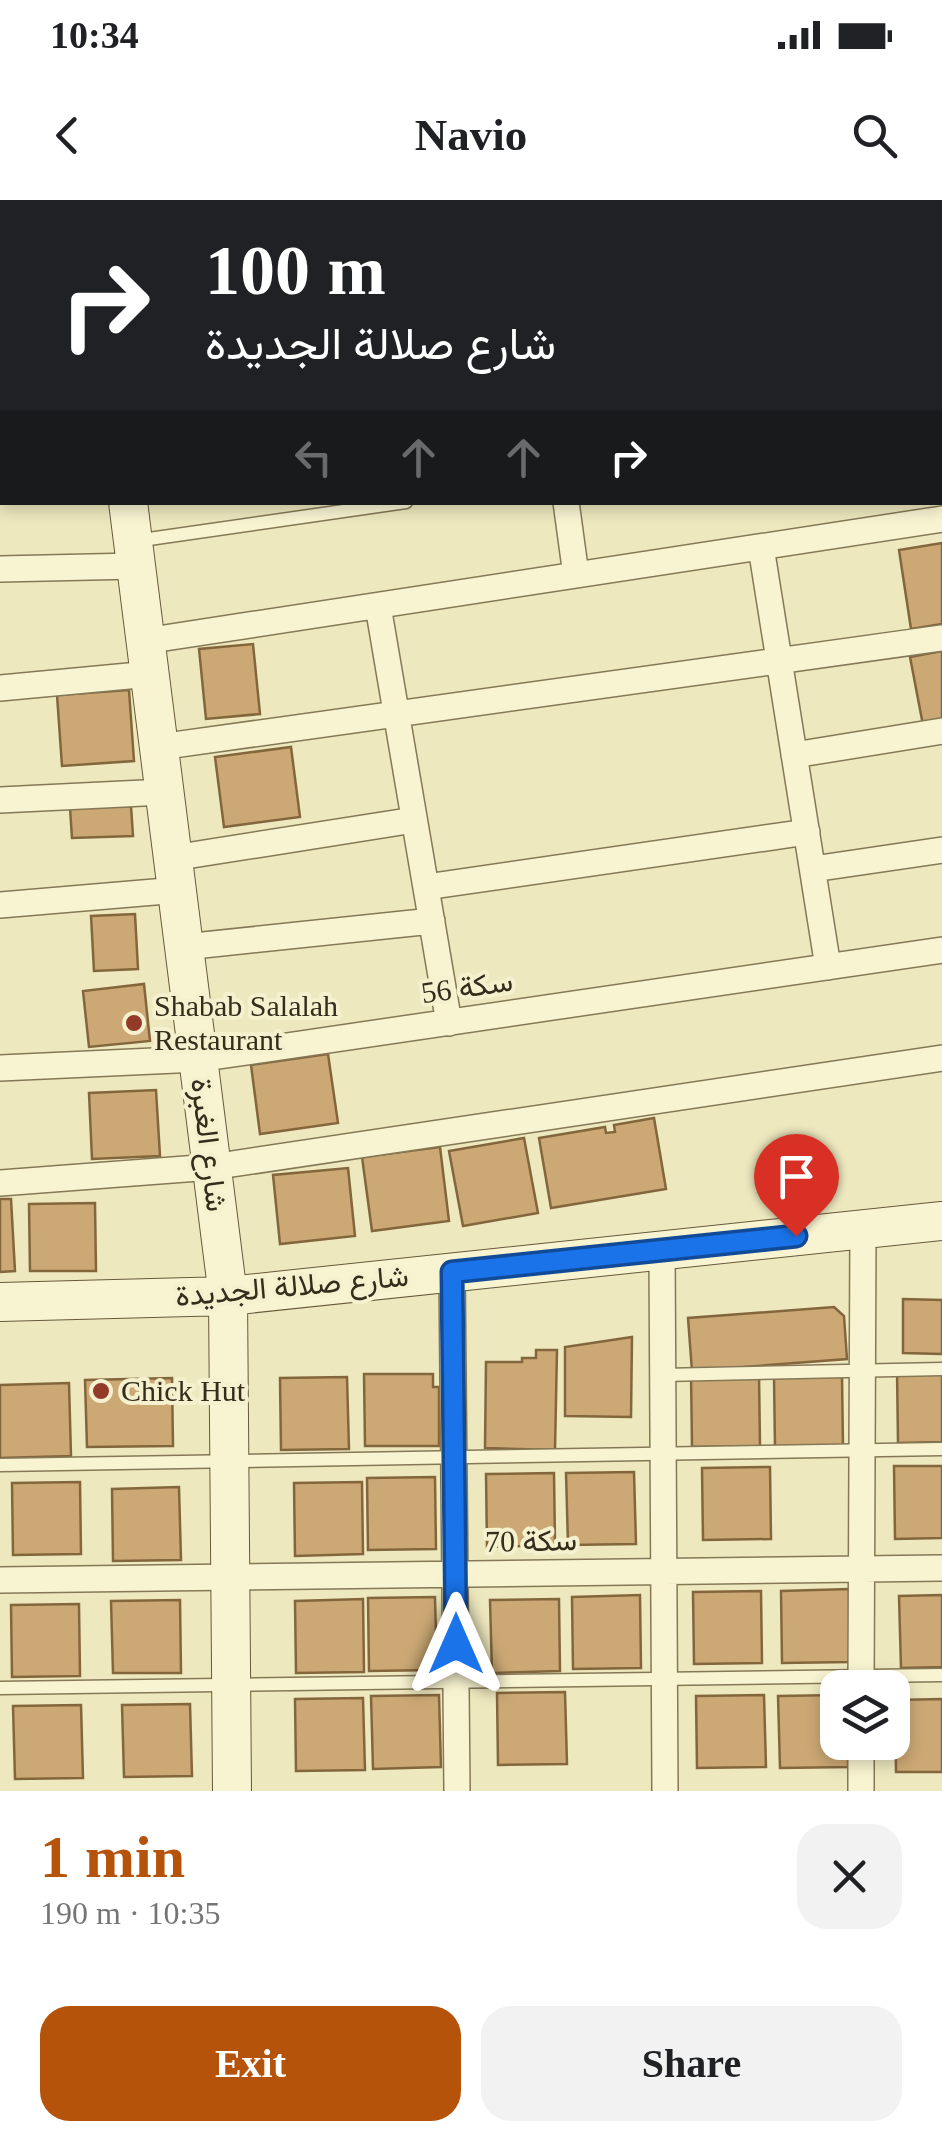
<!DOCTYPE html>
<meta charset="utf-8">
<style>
:root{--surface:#fff;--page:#f2f2f2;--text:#202124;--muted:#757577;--accent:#b45309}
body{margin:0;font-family:"Times New Roman",Vazirmatn,serif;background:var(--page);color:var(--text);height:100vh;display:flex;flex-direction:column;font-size:38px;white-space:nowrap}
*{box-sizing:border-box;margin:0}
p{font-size:32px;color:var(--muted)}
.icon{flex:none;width:55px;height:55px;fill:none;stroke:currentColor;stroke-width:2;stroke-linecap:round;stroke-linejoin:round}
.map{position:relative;height:1591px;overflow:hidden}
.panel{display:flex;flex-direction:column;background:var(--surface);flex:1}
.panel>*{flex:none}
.banner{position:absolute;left:0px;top:0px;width:942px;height:305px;box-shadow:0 5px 15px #0003;background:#202124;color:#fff;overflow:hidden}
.tools{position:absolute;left:820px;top:1470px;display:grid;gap:20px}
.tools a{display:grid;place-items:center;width:90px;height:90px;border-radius:20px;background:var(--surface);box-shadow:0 5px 15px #0003;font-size:50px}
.pin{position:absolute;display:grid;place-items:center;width:85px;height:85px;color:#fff;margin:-102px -42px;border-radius:50% 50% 50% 0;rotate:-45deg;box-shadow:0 0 10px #0007}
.pin .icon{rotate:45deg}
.me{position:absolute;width:110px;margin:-55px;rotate:0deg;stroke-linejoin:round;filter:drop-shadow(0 0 8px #0008)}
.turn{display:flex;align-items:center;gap:35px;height:210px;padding:0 40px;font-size:45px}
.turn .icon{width:130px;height:130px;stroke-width:2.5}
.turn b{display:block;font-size:70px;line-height:85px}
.lanes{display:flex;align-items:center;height:95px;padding:0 40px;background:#0003;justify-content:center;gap:50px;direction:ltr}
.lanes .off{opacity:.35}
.round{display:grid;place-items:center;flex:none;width:105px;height:105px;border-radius:30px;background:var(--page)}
.summary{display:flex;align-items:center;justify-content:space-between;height:170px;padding:0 40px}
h1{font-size:60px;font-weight:600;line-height:75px;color:var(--accent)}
.cta{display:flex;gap:20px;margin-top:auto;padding:20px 40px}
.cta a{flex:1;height:115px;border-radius:30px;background:var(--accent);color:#fff;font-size:40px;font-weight:600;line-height:115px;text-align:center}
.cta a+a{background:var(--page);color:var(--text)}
.status{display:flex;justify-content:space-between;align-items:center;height:70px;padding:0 50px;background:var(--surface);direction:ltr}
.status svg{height:28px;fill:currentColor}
header{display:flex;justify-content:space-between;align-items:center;height:130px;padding:0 40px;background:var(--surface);font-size:45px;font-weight:600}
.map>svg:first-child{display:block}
.building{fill:#cba874;stroke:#84663d;stroke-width:2.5}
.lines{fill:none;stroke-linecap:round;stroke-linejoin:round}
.lane-casing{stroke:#857857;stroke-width:15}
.street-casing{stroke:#857857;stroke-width:28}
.secondary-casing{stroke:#67593b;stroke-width:40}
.lane{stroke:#f8f4d1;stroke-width:12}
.street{stroke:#f8f4d1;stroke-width:25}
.secondary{stroke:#f8f4d1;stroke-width:38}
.route-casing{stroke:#114b97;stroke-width:25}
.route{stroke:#1a73e8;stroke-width:18}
.poi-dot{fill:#943a28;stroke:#f5f0ce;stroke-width:4}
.labels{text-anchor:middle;stroke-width:8;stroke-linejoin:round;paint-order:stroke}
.street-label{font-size:30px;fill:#352c1c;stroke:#f5f0ce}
.poi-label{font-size:30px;fill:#352c1c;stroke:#f5f0ce;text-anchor:start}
</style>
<div class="status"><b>10:34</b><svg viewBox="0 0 49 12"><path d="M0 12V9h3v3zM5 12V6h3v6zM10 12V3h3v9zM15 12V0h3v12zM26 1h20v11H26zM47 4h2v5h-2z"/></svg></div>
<header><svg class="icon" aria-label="back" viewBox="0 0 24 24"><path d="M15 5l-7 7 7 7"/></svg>Navio<svg class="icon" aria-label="search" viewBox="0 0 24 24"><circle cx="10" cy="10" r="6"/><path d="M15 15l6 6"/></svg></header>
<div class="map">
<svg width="942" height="1591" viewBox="0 0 942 1591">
<rect width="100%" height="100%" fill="#ede8be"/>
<path class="building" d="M942 343V424L911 429 899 350Z
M253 444 260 514 206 519 199 449Z
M942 451V522L923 525 910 457Z
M129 490 134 561 62 566 57 495Z
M291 547 300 617 224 627 215 557Z
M131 606 133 636 72 638 70 608Z
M135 714 138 769 94 771 91 716Z
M144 784 150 841 89 847 83 791Z
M328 854 338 923 260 934 251 865Z
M156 890 160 956 92 959 89 893Z
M654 918 666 989 551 1008 539 938 605 927 606 933 615 932 614 925Z
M524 938 538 1013 463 1026 449 951Z
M440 947 449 1021 372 1031 362 957Z
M348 968 355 1036 280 1044 273 975Z
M0 999H11L15 1071 0 1072Z
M95 1003 96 1071H30L29 1004Z
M903 1099 942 1100V1154L903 1153Z
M834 1107 844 1116 847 1159 692 1171 688 1118Z
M632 1137 631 1217 565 1216V1147Z
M536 1150H557L555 1250 485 1248 486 1162H522V1158H536Z
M942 1169V1242L898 1243 897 1170Z
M364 1174H433V1187H439V1246H365Z
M691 1174H759L760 1246 692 1247Z
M842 1175 843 1248 775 1249 774 1176Z
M347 1177 349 1249 281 1250 280 1178Z
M172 1178 173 1246 87 1247 85 1180Z
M69 1183 71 1256 0 1258V1185Z
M894 1266H942V1338L895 1339Z
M770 1267 771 1339 703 1340 702 1268Z
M634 1272 636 1344 568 1345 566 1273Z
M554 1273 555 1345 487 1347 486 1274Z
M435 1277 436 1349 368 1350 367 1278Z
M80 1282 81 1354 13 1355 12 1283Z
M362 1282 363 1354 295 1356 294 1283Z
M179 1287 181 1360 113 1361 112 1289Z
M849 1389 850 1462 782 1463 781 1391Z
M761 1391 762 1463 694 1464 693 1392Z
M640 1395 641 1468 573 1469 572 1397Z
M942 1395V1467L901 1468 899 1396Z
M435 1397 437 1470 369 1471 368 1398Z
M363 1399 364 1472 296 1473 295 1401Z
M559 1399 560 1471 492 1473 490 1400Z
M180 1400 181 1473H113L111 1401Z
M79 1404 80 1476 12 1477 11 1405Z
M565 1492 567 1564 498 1565 497 1493Z
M439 1495 441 1567 373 1569 371 1496Z
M764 1495 766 1567 697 1568 696 1496Z
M838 1495V1542H848V1567L780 1568 778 1496Z
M363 1498 365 1570 296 1571 295 1499Z
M942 1499V1572H896L895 1500Z
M190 1504 192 1576 124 1577 122 1505Z
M81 1505 83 1578 15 1579 13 1506Z"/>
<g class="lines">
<defs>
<path id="lane" d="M0 119H2
M940 227 942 226
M135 341 406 302
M663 1175 942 1169
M0 1265 942 1249
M0 1488 942 1475"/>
<path id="street" d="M312 0V2
M730 0V2
M775 2 794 0
M0 8H2
M940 103H942
M0 217H2
M566 302 576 375
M761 347 828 767
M0 369 136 366
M378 406 449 823
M145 441 942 319
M0 488 150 474
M159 547 942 438
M794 555 942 531
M0 600 164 592
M173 658 414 620
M813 669 942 650
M426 687 807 632
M0 705 178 690
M184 747 432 721
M0 868 198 859 942 750
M0 983 212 967 942 858
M662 1050 665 1591
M452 1072 457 1591
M0 1380 942 1368
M861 1488 863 1029
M861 1591V1542"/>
<path id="secondary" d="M90 0V2
M128 302 228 1096 232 1591
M0 1102 228 1096 942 1021"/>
</defs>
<use href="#lane" class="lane-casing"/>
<use href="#street" class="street-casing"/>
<use href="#secondary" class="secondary-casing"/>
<use href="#lane" class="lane"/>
<use href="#street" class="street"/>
<use href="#secondary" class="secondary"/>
</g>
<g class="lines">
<defs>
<path id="route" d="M456 1444 452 1072 796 1036"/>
</defs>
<use href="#route" class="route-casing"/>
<use href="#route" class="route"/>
</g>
<g class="poi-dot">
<circle cx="134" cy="823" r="10"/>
<circle cx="101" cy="1191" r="10"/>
</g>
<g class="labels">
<g class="street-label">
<text transform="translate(467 787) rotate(-8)" y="10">سكة 56</text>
<text transform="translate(209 945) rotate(83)" y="10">شارع الغبرة</text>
<text transform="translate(292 1086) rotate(-5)" y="10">شارع صلالة الجديدة</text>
<text transform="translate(531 1341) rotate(-1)" y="10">سكة 70</text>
</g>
<g class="poi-label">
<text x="154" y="816">Shabab Salalah<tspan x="154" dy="34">Restaurant</tspan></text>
<text x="121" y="1201">Chick Hut</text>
</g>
</g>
</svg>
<div class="tools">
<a><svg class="icon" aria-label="layers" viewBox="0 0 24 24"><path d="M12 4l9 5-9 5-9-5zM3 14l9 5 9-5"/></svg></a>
</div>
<div class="pin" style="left:796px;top:1036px;background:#d93025"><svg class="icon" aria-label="arrive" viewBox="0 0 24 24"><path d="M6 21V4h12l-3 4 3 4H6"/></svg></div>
<svg class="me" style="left:456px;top:1444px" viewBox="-20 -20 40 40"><path d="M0-17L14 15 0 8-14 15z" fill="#1a73e8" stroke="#fff" stroke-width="4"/></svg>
<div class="banner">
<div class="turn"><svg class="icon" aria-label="right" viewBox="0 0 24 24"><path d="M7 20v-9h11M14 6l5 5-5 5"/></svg><div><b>100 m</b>شارع صلالة الجديدة</div></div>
<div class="lanes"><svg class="icon off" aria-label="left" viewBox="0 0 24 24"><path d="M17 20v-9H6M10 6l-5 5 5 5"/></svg><svg class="icon off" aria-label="ahead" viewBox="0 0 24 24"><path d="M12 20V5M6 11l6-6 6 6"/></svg><svg class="icon off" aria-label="ahead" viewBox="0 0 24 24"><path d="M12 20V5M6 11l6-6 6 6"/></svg><svg class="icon" aria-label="right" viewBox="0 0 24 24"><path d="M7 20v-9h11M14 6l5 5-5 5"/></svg></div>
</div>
</div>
<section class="panel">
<div class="summary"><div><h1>1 min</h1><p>190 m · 10:35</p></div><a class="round"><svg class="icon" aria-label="close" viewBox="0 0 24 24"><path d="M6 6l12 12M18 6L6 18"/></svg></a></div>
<div class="cta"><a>Exit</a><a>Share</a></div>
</section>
